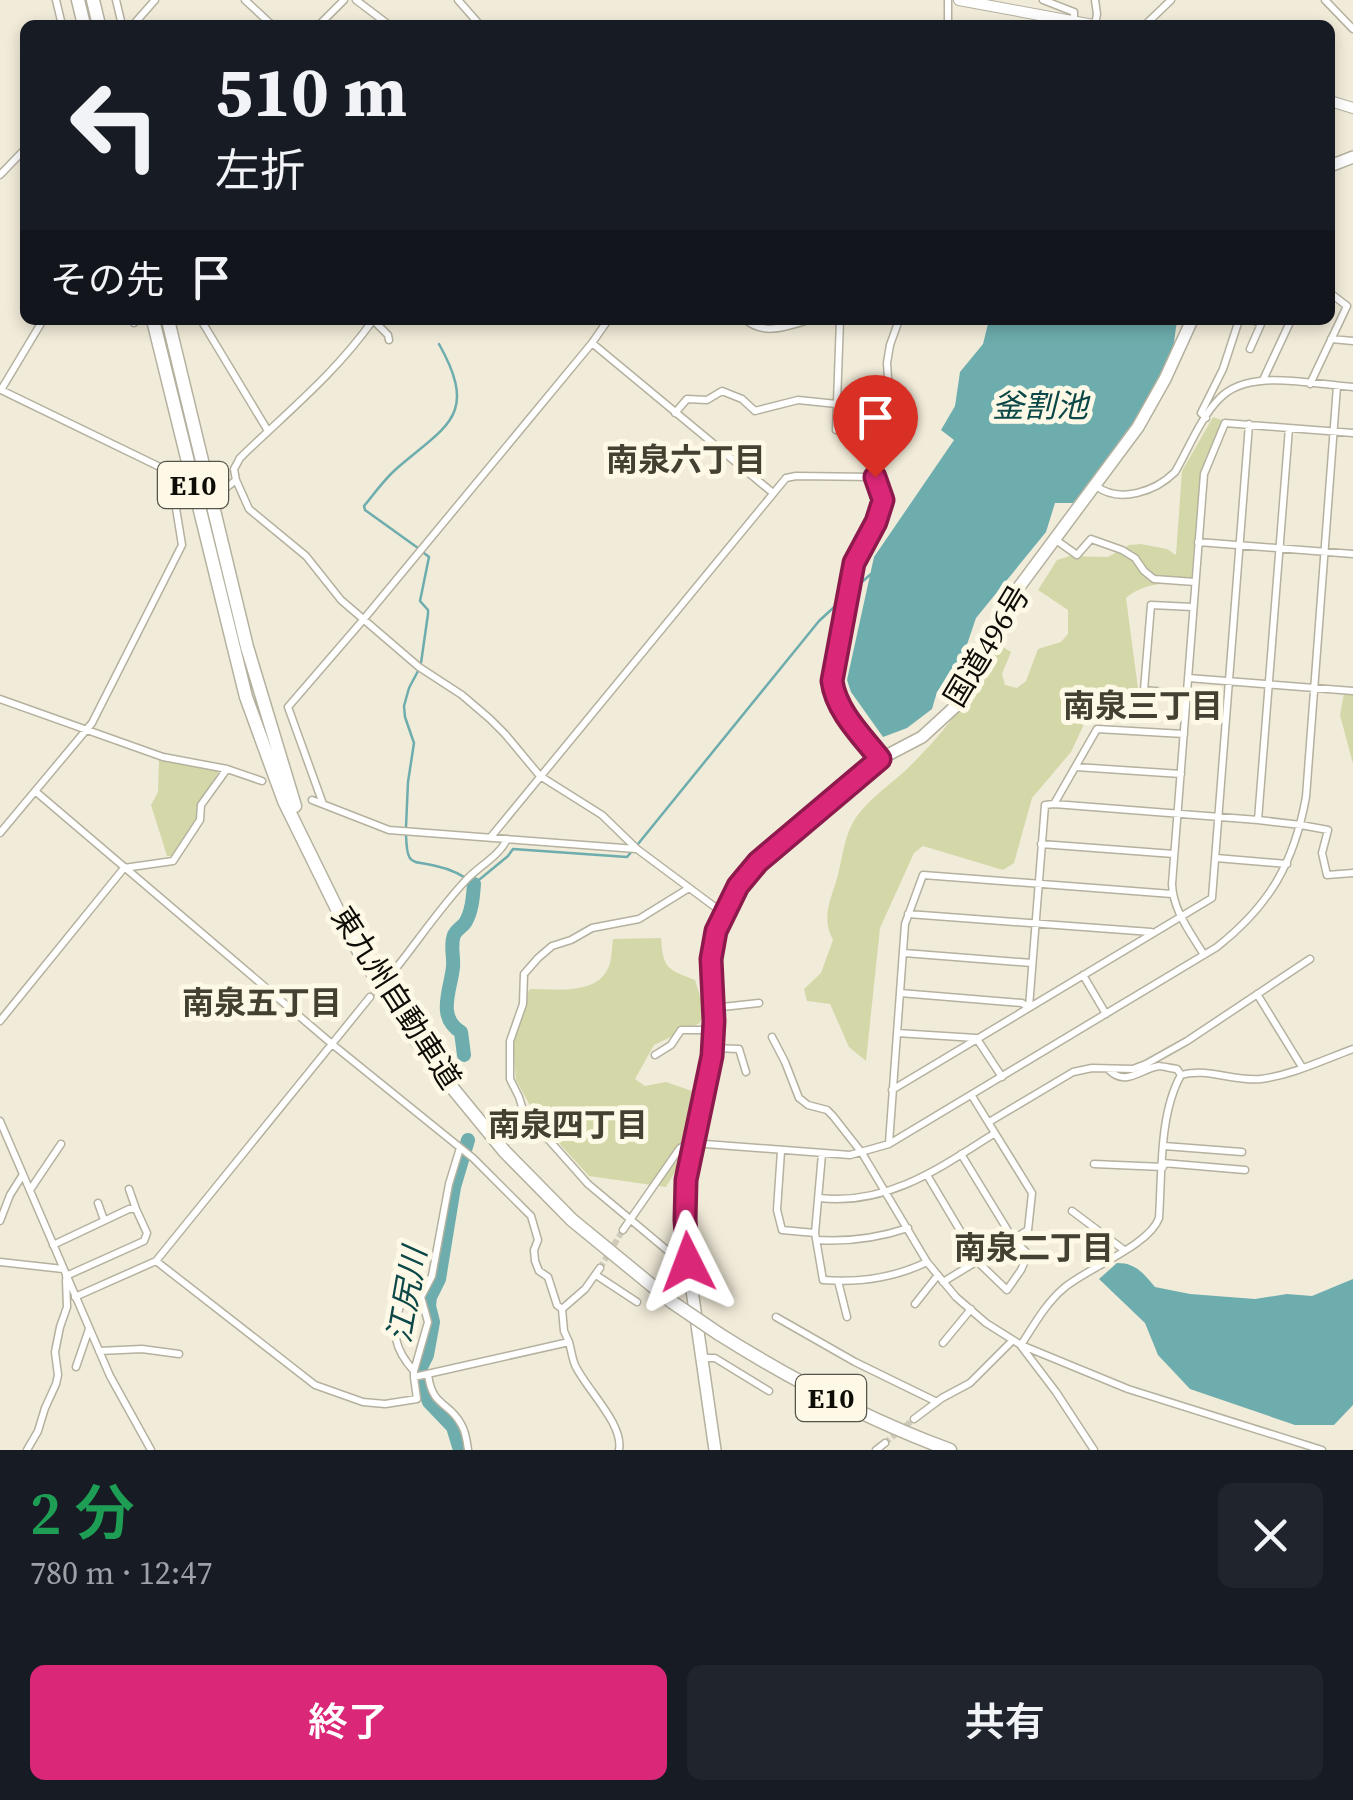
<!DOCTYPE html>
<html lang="ja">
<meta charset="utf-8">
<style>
:root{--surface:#171b24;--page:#20242c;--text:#f1f3f6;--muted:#9ea1a6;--accent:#db2777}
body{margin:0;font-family:"Source Serif 4","Noto Sans JP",serif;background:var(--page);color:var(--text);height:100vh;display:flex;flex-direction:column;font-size:38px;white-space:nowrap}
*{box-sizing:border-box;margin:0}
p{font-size:32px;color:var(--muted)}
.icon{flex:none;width:55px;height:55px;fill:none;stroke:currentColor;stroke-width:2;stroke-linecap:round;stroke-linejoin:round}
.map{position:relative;height:1450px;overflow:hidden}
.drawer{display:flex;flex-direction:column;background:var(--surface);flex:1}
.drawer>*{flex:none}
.guide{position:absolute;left:20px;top:20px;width:1315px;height:305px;border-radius:15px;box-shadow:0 5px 15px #0003;background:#171b24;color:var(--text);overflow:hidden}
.pin{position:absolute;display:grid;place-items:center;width:85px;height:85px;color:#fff;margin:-102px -42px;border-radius:50% 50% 50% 0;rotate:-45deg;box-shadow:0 0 10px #0007}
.pin .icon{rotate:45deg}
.me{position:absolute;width:110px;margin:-55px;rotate:357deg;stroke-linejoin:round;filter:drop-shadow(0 0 8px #0008)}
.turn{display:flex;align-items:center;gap:35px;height:210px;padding:0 30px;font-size:45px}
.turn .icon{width:130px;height:130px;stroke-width:2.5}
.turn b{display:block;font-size:70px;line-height:85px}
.then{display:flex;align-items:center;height:95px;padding:0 30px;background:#0003;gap:20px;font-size:38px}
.round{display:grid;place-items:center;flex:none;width:105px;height:105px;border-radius:15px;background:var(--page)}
.head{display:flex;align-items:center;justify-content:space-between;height:170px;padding:0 30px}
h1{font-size:60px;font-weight:600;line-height:75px;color:#1e9e55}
.cta{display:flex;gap:20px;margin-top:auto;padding:20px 30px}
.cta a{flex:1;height:115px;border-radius:15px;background:var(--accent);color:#fff;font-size:40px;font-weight:600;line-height:115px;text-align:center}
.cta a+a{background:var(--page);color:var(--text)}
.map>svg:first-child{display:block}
.green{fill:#d4d8a9}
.water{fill:#6dadad}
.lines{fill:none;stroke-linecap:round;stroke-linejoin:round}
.stream{stroke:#6dadad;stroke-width:2.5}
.river{stroke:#6dadad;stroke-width:14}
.minor-tunnel{stroke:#cfcab9;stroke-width:6;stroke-dasharray:6 3;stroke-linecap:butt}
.minor-casing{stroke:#b5b19f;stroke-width:9}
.tertiary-casing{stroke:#b5b19f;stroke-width:11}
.primary-casing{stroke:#b5b19f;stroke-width:12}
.trunk-casing{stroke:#b5b19f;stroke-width:14}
.motorway-casing{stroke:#b5b19f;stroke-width:15}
.minor{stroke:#fff;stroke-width:6}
.tertiary{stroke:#fff;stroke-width:9}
.primary{stroke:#fff;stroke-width:10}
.trunk{stroke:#fff;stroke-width:11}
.motorway{stroke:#fff;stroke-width:12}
.motorway-bridge-casing{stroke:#b5b19f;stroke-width:15;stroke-linecap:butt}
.motorway-bridge{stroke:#fff;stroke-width:12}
.route-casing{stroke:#8e194d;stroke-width:25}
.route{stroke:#db2777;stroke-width:18}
.labels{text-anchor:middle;stroke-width:10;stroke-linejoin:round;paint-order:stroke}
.shield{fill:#fef9e6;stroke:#565349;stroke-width:2.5}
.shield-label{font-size:28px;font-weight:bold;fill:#0e0c06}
.street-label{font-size:30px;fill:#0e0c06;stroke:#fef9e6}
.water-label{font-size:32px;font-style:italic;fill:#0d4848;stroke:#fef9e6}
.neighbourhood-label{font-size:32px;font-weight:bold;fill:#454132;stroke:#fef9e6}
</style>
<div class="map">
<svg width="1353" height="1450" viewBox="0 0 1353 1450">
<rect width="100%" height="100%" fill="#f1ebd9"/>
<path class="green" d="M1213 417 1222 420 1201 472 1191 583C1167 583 1145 582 1126 598L1141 711 1106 708 1094 711 1086 720 1071 752 1032 798 1014 863 1003 870 923 846 914 853 880 928 866 1061 849 1047 830 1004 807 1001 804 989 821 973 833 940C822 920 829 903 836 882 843 859 843 836 857 816 870 798 891 784 908 768 941 736 976 694 990 649L1001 646 1011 652 1002 674 1005 685 1017 688 1026 681 1038 649 1061 642 1068 634V610L1038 590 1057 560 1070 556 1108 557 1129 545 1141 544 1167 549 1176 555 1182 471Z
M1353 687V764L1340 715 1344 693Z
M159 759 220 770 198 805 196 819 173 856H167L151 805 158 792Z
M661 938C663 969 667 969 695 980L705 1012 700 1023 654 1045 635 1079 645 1086 666 1082 698 1093 684 1157 666 1187 589 1176 538 1120 516 1080 513 1044 523 999 530 989C557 989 601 996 610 963 612 955 612 946 613 939Z"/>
<path class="water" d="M989 320H1177L1173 350 1137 420 1073 503H1055L1046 532 976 618 960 665 937 692 932 709 907 728 883 737 851 692 847 680 874 557 954 440 941 430 955 406 960 372 983 344Z
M1117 1263C1136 1263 1143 1273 1155 1287L1190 1294 1255 1299 1287 1294 1312 1296 1353 1279V1405L1334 1425H1295L1190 1389 1158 1355 1145 1323 1099 1279Z"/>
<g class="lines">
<path class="stream" d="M418 548 365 510 364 506C374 494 383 481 395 470 445 426 480 417 439 344
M854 589 871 574
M421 663 428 614V610L420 601 429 557 424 553
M406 827 408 782 414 743 405 717 404 706 409 688 418 671
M406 835C407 867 411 860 436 866 450 869 463 875 474 884L508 856 513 849 627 857 633 850
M638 844 819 621 845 597"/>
<path class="river" d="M464 1055 461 1032C436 1017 451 989 453 967 454 956 450 945 454 935 458 928 460 929 465 923 472 912 473 897 474 884
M460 1450 453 1427 429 1402 422 1382 421 1367 427 1355 433 1322 429 1306 430 1297 439 1279 454 1187 468 1140"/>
<path class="minor-tunnel" d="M370 997 397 967
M600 1268 623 1230
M885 1443 914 1419"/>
<defs>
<path id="minor" d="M56 0 62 25
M116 0 122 25
M245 0 272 25
M356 0 389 25
M458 0 480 25
M948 0V25
M1043 0 1074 12V20
M1325 0 1353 29
M133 25 155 0
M319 25 344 0
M1095 25 1097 14 1095 0
M1145 25 1171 0
M0 175 25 149
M133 320 134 323
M201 320 268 431
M746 320C765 336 787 326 809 320
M840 320 836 430 883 438
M1331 339 1353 341
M389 340 388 335 373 320C335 374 287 412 240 458L234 469 236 480 249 509 306 556 341 600 419 667 462 695 490 719 505 734 540 776 602 815 637 849 723 913
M592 343 773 493
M1250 349 1261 324 1253 320
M1263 380 1291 320
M1310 384 1347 306 1330 293
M1 390 43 320
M675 413 687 399 707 400 722 391 742 399 755 411 798 400 837 404
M1206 418 1201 413 1223 369 1239 320
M1096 486C1120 504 1156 491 1175 472 1188 450 1201 417 1219 399 1248 367 1314 385 1353 387
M217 491 226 488 236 480
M175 502 185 498
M1056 540 1077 555 1091 539 1122 550 1135 558 1144 571 1154 579 1195 582
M1198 542 1353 554
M1188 678 1353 691
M1187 694 1144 690 1151 605 1193 607
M0 699 163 757 227 769 262 781
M1076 767 1181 774
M35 791 332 1044 473 1158 531 1216 538 1240 534 1250 535 1261 539 1271 548 1277 557 1305 562 1309
M312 800 389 830 636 849
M323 804 288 707 363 620 592 343 608 320
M1054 804 1258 820 1301 825 1328 830 1322 853 1327 875 1353 873
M1258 820 1289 428
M0 833 92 723 182 545 175 502 164 469 1 390
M490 838 786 478 796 476 875 477 890 410 887 363 890 345 899 320
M1041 844 1174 854
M1216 858 1287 864
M908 914 1151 932
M904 953 1032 963
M1204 955C1191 933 1173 911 1172 884L1204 474 1225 423 1353 433
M397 967C420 938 442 905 468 878 481 865 500 855 507 839
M1083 975 1106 1014
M900 993 1022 1003 1028 1007
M1257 994 1302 1067
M1029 1007 1045 805 1054 804 1097 729 1184 734
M713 1008 759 1003
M0 1021 124 868 173 861 200 820 201 805 227 769
M897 1033 976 1038
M772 1037 785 1062 799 1098 808 1105 827 1110 833 1116 862 1153 927 1262 956 1297 986 1323 1021 1345 1128 1389 1322 1450
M977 1039 1002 1077
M714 1048 739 1049 746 1072
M655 1055 671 1045 681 1030H713
M1109 1070C1126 1087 1140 1069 1159 1066 1161 1066 1175 1069 1177 1069L1181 1075C1205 1067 1235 1082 1261 1079 1292 1075 1323 1060 1353 1049
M892 1090 1212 898 1249 424
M0 1121 110 1376 151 1450
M989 1122 1073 1072 1092 1068 1133 1069 1146 1064 1187 1041 1310 959
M889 1143 905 924 923 875 1172 894
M1164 1146 1242 1152
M781 1151 777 1210 782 1230 815 1233
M822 1154 815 1233 823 1280C860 1283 894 1278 927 1262
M1163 1163 1245 1170
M1094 1164 1163 1167
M927 1175 980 1264 1007 1290 1021 1270 1028 1254 1013 1239 961 1154
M129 1189 136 1209
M30 1190 61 1144
M819 1198C887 1206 940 1168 995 1133
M98 1203 104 1220
M1072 1211 1124 1250
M0 1221 10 1195 22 1176
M623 1230 680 1148 692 1143 850 1155 889 1144 1217 947C1270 905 1294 863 1306 797L1337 386
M817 1240C848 1242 878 1238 908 1228
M53 1245 129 1209H136L147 1233 144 1241 66 1276
M156 1261 315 1385 363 1402 385 1404 417 1399 414 1377 569 1342 564 1331 562 1309 585 1289 600 1268
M0 1262 63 1269
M687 1262 674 1256 588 1184 540 1130 526 1120 519 1097 510 1079V1041L523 1004 524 974 538 958 552 946 571 940 592 928 639 919 689 888
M596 1275 637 1302
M838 1281 847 1317
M943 1282 1028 1230 1032 1193 972 1096
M75 1297 156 1261 370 997
M915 1304 938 1275
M776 1317 855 1362 937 1402
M569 1342C571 1349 572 1358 575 1365 586 1389 624 1424 619 1450
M943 1343 971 1309
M1021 1345C1034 1325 1046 1303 1064 1288 1087 1268 1149 1246 1159 1218 1162 1174 1159 1114 1181 1075
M1021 1346 1056 1392 1094 1450
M99 1351 142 1349 179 1354
M703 1358H715L769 1391
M76 1367 89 1329
M414 1371 428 1322 421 1297
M428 1374C432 1408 449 1401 461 1424 466 1432 467 1442 468 1450
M414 1377V1371C394 1349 391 1332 401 1303L421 1297 432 1276 449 1184 460 1148
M914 1419 942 1398 970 1383 1012 1341
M27 1450 38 1431 45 1408 56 1384 58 1375 55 1352 60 1327 67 1307 66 1280
M876 1450 885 1443"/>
<path id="tertiary" d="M875 477 883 500 877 522 854 563 832 681C836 711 862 735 880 759"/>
<path id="primary" d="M959 0 1093 25
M1330 101 1353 108"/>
<path id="trunk" d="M1330 166 1353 157
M715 1450 688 1262 685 1219 686 1180 692 1143 709 1077 714 1037 711 959 717 931 724 913 738 887 758 862 880 759 922 737 958 704 970 686 1005 606 1138 427 1165 379 1192 320"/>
<path id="motorway" d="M78 0 84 25
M93 0 99 25
M153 320 246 697 284 801 339 913 359 952 410 1032 441 1074 505 1152 572 1220 672 1302
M168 320 247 647 295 806
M719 1334C792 1380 869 1420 950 1450"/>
</defs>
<use href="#minor" class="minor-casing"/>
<use href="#tertiary" class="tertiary-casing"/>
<use href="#primary" class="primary-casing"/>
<use href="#trunk" class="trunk-casing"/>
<use href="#motorway" class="motorway-casing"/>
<use href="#minor" class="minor"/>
<use href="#tertiary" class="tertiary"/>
<use href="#primary" class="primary"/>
<use href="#trunk" class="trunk"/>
<use href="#motorway" class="motorway"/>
<defs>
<path id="motorway-bridge" d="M672 1302 719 1334"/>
</defs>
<use href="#motorway-bridge" class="motorway-bridge-casing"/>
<use href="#motorway-bridge" class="motorway-bridge"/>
</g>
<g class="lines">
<defs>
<path id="route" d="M688 1262 685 1220 686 1180 712 1056 714 1021 711 959 716 931 738 886 758 862 880 759C862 736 836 711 832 681L854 563 876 522 883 500 875 477"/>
</defs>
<use href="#route" class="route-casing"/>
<use href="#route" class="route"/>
</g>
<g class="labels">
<g class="shield">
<rect x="158" y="462" width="70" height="46" rx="8"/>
<rect x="796" y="1375" width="70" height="46" rx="8"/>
</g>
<g class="shield-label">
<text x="193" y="495">E10</text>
<text x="831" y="1408">E10</text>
</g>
<g class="street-label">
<text transform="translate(987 646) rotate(-59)" y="10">国道496号</text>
<text transform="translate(396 998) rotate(57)" y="10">東九州自動車道</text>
</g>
<g class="water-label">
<text x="1040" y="417">釜割池</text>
<text transform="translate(407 1295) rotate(-80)" y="11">江尻川</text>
</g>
<g class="neighbourhood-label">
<text x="686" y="471">南泉六丁目</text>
<text x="1143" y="717">南泉三丁目</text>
<text x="262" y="1014">南泉五丁目</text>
<text x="568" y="1136">南泉四丁目</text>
<text x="1034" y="1259">南泉二丁目</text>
</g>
</g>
</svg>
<div class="pin" style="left:875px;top:477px;background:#d93025"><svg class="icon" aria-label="arrive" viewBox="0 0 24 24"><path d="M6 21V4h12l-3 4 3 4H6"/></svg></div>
<svg class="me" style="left:688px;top:1262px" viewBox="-20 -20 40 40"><path d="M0-17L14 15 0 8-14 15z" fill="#db2777" stroke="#fff" stroke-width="4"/></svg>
<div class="guide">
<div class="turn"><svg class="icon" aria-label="left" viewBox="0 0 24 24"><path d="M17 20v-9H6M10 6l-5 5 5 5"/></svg><div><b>510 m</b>左折</div></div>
<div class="then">その先<svg class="icon" aria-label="arrive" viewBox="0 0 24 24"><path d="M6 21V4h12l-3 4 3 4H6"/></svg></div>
</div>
</div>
<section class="drawer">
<div class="head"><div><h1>2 分</h1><p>780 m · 12:47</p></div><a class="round"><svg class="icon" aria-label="close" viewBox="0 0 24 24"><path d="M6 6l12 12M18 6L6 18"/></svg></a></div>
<div class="cta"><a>終了</a><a>共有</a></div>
</section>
